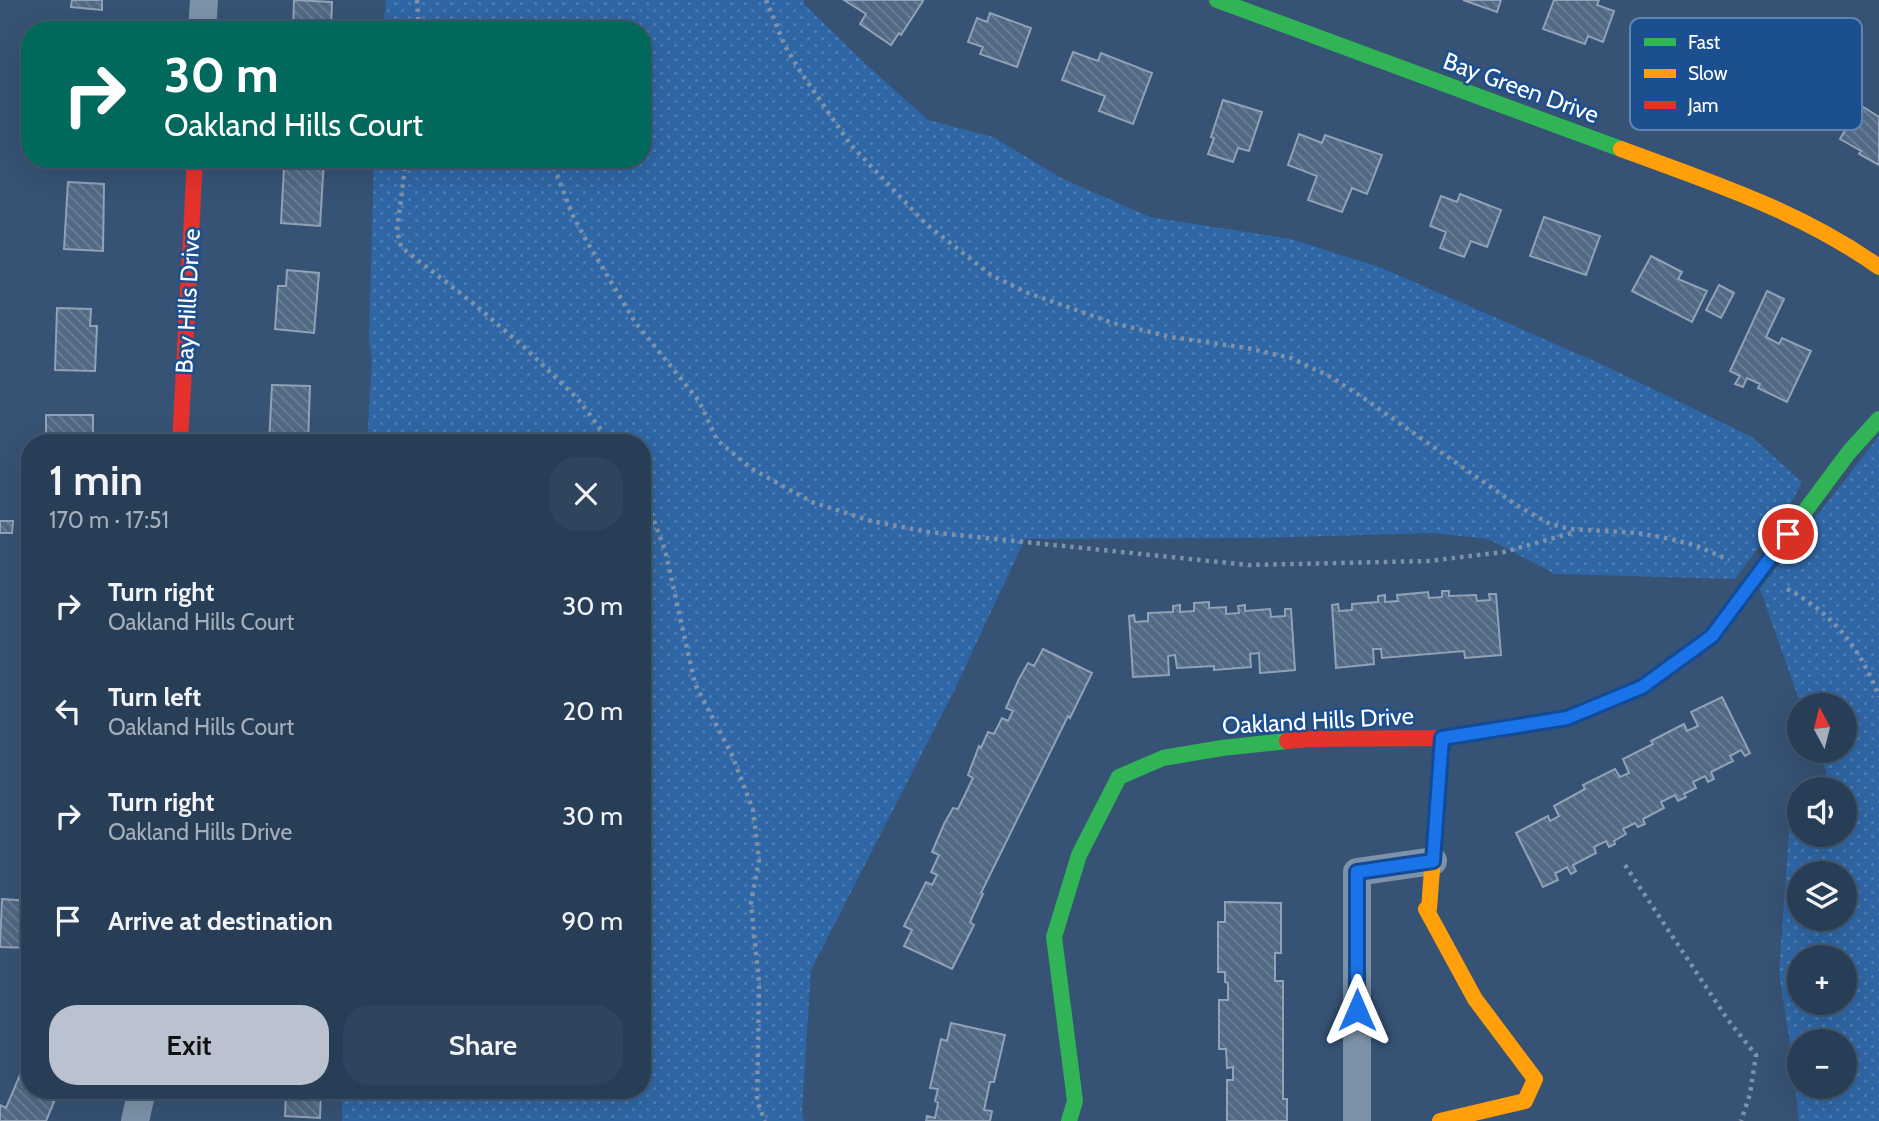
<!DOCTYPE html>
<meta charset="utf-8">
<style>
:root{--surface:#283e57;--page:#30455d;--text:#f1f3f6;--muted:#a5aeba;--line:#44576d;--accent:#b9c2ce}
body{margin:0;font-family:Cabin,sans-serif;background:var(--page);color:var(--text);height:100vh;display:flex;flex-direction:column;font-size:26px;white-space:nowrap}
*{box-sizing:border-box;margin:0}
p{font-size:23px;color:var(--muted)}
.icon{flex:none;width:38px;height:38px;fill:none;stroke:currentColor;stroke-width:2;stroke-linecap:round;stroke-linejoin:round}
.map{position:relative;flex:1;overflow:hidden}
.details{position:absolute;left:21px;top:434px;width:630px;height:665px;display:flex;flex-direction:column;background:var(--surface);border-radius:28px;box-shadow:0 7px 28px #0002,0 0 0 2px var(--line)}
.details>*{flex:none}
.guide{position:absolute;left:21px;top:21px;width:630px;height:147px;border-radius:28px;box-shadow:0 7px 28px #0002,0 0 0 2px var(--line);background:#00695c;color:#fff;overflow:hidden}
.needle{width:46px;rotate:353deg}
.controls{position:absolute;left:1787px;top:693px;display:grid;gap:14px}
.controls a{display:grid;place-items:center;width:70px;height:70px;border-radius:50%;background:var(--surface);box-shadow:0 7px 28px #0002,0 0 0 2px var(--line);font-size:35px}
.pin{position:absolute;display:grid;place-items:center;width:60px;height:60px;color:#fff;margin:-30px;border:4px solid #fff;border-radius:50%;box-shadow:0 2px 7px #0007}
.me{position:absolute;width:77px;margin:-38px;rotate:0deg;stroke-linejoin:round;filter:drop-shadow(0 0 5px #0008)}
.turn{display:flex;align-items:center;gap:24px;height:147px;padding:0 28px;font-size:32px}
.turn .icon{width:91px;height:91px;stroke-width:2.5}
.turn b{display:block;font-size:49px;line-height:60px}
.round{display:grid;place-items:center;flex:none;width:74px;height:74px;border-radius:28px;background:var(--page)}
.summary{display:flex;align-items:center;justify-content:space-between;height:119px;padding:0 28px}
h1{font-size:42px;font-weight:600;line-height:52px}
.primary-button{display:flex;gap:14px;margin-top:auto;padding:14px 28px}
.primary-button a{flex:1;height:80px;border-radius:28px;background:var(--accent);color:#111;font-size:28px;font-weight:600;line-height:80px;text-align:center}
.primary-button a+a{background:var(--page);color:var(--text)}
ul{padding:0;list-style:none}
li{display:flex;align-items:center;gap:21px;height:105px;padding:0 28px}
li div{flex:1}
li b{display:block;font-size:26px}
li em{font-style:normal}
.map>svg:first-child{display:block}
.green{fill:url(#green-dots);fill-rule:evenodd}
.building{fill:url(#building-back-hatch);stroke:#92a2b6;stroke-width:2}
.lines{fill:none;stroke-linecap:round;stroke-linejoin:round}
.path{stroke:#7d92a8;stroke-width:4.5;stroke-dasharray:3.5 5;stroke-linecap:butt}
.street{stroke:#7d92a8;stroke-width:28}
.fast{stroke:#30b455;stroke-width:16}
.slow{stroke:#ff9f0a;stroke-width:16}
.jam{stroke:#e5322d;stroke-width:16}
.route-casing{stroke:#114b97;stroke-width:18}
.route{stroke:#1a73e8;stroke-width:12}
.labels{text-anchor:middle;stroke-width:5;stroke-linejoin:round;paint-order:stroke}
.street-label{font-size:24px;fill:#fff;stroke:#1b4f8f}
.key{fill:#1b4f8f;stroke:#5f84b1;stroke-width:2}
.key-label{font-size:19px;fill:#fff}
</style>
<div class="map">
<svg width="1879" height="1121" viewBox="0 0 1879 1121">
<defs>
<pattern id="green-dots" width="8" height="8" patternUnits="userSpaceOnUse" patternTransform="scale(1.75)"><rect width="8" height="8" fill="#2f66a5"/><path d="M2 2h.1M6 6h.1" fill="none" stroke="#4e7db2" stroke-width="1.8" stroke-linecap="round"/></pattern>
<pattern id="building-back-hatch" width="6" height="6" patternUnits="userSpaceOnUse" patternTransform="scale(1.75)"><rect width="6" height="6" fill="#526984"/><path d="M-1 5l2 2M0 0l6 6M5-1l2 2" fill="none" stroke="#6c8096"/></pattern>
</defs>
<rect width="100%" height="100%" fill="#365274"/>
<path class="green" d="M386 0H804V4L870 68 928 120 993 137 1063 179 1150 217 1291 239 1382 268 1601 364 1752 437 1802 482 1788 509 1735 579 1555 574 1488 539 1433 533 1262 538 1025 539 954 691 811 970 802 1112 804 1121H342V1090H642V443H367L372 361 369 338 374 159H642V30H383Z
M1879 436V1121H1799L1791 1050 1779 973 1790 819 1799 807V835H1844V789H1813L1827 773 1818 751H1844V705H1801L1760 589ZM1799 873H1844V919H1799ZM1799 957H1844V1003H1799ZM1799 1041H1844V1087H1799Z"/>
<path class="building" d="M72 0H102V10L71 7Z
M294 0 332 2 331 30H293Z
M844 0H921L923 1 901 35 899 33 891 45 860 24 866 14Z
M1463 0H1501L1497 12Z
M1554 0H1599L1597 5 1614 11 1603 42 1588 36 1585 44 1543 29Z
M990 13 1031 28 1017 67 980 54 983 47 968 42 977 18 987 22Z
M1073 52 1098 61 1101 53 1152 73 1133 124 1099 111 1105 96 1062 80Z
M1223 100 1262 112 1249 151 1238 148 1233 162 1208 154 1214 138 1211 137Z
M1860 105 1879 117V165L1859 154 1861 151 1840 139Z
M1299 134 1322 143 1325 135 1382 155 1367 194 1352 188 1342 212 1308 200 1317 176 1288 165Z
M293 159H324L320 226 281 223 284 167H292Z
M68 182 104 184 103 251 64 249Z
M1460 194 1501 210 1487 247 1471 241 1464 257 1440 248 1446 232 1430 226 1441 196 1457 202Z
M1544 217 1600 236 1586 275 1530 256Z
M1651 256 1682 272 1678 279 1707 291 1692 322 1632 291Z
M287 270 319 273 314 333 275 329 278 286H286Z
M1719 285 1734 293 1721 318 1706 310Z
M1767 291 1784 299 1766 337 1779 344 1782 338 1811 351 1787 402 1758 388 1760 384 1747 378 1743 387 1735 384 1740 376 1730 371Z
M57 308 91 309 90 326H97L95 371 55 370Z
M272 385 310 386 308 443H269Z
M46 415H93V443H46Z
M0 521H13L12 533H0Z
M1442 591H1449V596L1476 595 1477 601 1490 600 1489 594H1496L1501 655 1465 658 1464 651 1382 658 1381 649H1373L1374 664 1336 668 1332 605 1338 604 1339 611 1352 610V604L1378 602V596L1385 595V602L1398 601 1397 595 1428 592 1429 598 1442 597Z
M1209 602V608L1226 607V614L1239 613 1238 606 1245 605V611L1270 609 1271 617 1285 616V609H1291L1295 670 1260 673 1259 653 1250 654 1251 667 1214 670V666L1177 668 1175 655 1168 656 1169 675 1133 677 1129 616 1134 615 1135 622 1148 621V613L1173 612V606L1180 605V612L1194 611V603Z
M1043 649 1092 673 1070 718 1068 716 981 893 983 894 970 922 974 925 952 969 904 946 912 930 904 926 926 882 932 885 937 875 931 872 939 855 932 852 944 824 953 808 958 809 973 778 968 775 979 746 981 748 988 732 994 734 1002 718 1008 721 1013 711 1006 708 1019 679 1028 663 1034 666Z
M26 690H30V720H23Z
M1722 697 1750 753 1745 756 1741 750 1730 756 1733 761 1711 772 1714 779 1708 782 1705 776 1693 782 1696 788 1684 794 1686 797 1678 801 1675 795 1661 802 1664 808 1643 819 1645 824 1638 827 1635 823 1623 829 1626 834 1614 841 1615 844 1609 847 1606 841 1594 847 1596 853 1573 865 1576 871 1571 874 1567 867 1560 871 1555 873 1558 880 1543 887 1516 833 1548 816 1550 821 1559 816 1554 806 1585 789 1583 785 1615 769 1620 777 1629 773 1623 759 1653 744 1651 741 1684 724 1687 731 1698 726 1691 712Z
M2 899 30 901V948L0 947Z
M1225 902 1281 903V953H1275V981H1283V1099H1287V1121H1227V1080H1233V1067L1227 1068 1226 1049H1219V1000H1228V983L1225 982V972H1218V922H1225Z
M951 1023 1005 1035 994 1082H990L984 1110 992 1111 990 1121H926L927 1116 935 1118 938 1103 935 1101 938 1089 930 1088 941 1039 947 1041Z
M25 1063 30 1065V1090H59L46 1121H0V1105L6 1108Z
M286 1090H321L320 1118 285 1116Z"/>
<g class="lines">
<path class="path" d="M417 0 419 30
M766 0 785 46 798 68 850 144 926 224 991 275 1028 293 1113 323 1171 337 1247 348 1291 358 1331 377 1362 397 1518 506 1550 524 1571 529 1638 533 1671 539 1697 546 1729 560
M406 159 397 231 401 247 474 304 524 347 578 399 611 443
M551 159 572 214 586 240 635 322 699 401 717 440 752 469 812 502 871 521 928 532 1248 565 1429 561 1504 552 1575 532
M642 489 665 550 695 684 732 755 753 810 759 860 751 903 759 983 757 1101 765 1121
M1787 589C1833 613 1861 649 1879 697
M1625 865 1728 1020 1756 1055 1750 1094 1741 1121"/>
<path class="street" d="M202 30 204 0
M135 1121 142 1090
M1357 1121V872L1433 861"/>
<path class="fast" d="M1217 0 1621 149
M1682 658 1712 636 1849 452 1879 419
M1069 1121 1075 1101 1054 937 1079 855 1119 777 1163 758 1222 748 1287 741"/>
<path class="slow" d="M1621 149C1711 182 1800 211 1879 267
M1440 1121 1525 1101 1535 1079 1475 999 1426 909H1429L1442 738"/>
<path class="jam" d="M180 443 195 159
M1287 741 1310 739 1442 738 1567 718 1642 687 1682 658"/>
</g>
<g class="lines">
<defs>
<path id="route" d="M1357 1010V872L1433 861 1442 738 1567 718 1642 687 1712 636 1788 534"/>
</defs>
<use href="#route" class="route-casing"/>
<use href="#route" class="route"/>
</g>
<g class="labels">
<g class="street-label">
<text transform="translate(1521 88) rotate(20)" y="8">Bay Green Drive</text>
<text transform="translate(188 301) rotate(-87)" y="8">Bay Hills Drive</text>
<text transform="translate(1318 721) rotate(-3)" y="8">Oakland Hills Drive</text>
</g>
</g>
<rect x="1630" y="18" width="232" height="112" rx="10" class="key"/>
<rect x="1644" y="38" width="32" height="8" fill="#30b455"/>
<rect x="1644" y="69" width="32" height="9" fill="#ff9f0a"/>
<rect x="1644" y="101" width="32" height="8" fill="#e5322d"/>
<g class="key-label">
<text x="1688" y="49">Fast</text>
<text x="1688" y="80">Slow</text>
<text x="1688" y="112">Jam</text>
</g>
</svg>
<div class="controls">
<a><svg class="needle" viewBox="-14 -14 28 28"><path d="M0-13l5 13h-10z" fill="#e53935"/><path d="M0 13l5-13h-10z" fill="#a5aeba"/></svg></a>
<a><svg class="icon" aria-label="sound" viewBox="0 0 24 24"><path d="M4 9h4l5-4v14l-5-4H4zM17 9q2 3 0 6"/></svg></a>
<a><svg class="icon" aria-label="layers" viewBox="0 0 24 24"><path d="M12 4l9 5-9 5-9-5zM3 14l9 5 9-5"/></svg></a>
<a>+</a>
<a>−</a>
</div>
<div class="pin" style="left:1788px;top:534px;background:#d93025"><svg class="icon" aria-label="arrive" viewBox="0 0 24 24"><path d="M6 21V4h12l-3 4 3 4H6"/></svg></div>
<svg class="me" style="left:1357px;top:1010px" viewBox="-20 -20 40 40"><path d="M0-17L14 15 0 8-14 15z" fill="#1a73e8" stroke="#fff" stroke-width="4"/></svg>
<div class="guide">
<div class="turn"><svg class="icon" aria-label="right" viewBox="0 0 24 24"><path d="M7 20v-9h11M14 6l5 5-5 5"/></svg><div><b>30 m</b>Oakland Hills Court</div></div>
</div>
<section class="details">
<div class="summary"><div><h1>1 min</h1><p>170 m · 17:51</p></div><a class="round"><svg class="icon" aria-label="close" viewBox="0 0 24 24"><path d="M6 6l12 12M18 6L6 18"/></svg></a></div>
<ul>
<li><svg class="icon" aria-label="right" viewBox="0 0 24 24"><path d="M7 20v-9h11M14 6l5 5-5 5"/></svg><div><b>Turn right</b><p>Oakland Hills Court</p></div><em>30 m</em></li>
<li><svg class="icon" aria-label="left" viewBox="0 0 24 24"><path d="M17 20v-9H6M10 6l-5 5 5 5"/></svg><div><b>Turn left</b><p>Oakland Hills Court</p></div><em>20 m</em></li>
<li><svg class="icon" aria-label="right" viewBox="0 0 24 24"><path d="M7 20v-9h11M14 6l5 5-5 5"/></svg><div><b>Turn right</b><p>Oakland Hills Drive</p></div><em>30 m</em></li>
<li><svg class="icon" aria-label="arrive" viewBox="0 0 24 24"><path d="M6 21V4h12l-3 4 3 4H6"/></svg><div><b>Arrive at destination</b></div><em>90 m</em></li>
</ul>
<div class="primary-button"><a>Exit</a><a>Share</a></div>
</section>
</div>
